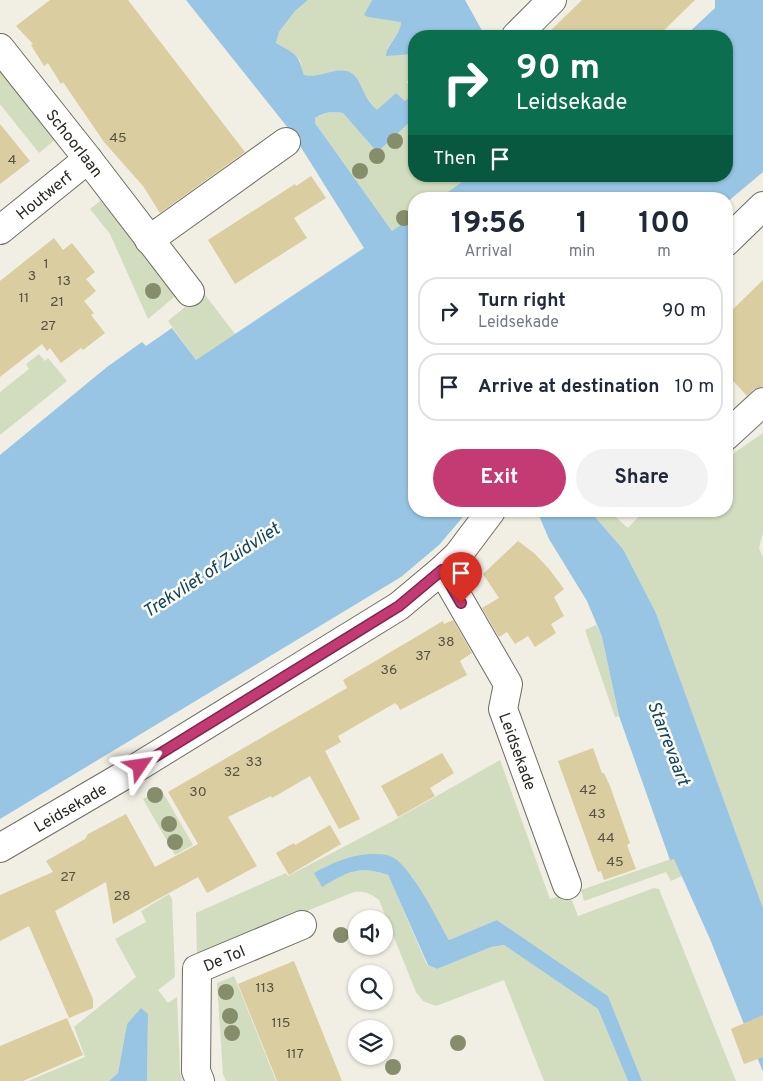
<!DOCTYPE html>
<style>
:root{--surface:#fff;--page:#f2f2f3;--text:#1f2937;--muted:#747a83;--line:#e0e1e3;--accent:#c43a72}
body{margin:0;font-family:Overpass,sans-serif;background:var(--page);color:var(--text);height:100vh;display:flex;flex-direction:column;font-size:19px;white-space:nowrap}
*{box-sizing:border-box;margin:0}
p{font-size:16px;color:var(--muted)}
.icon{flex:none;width:28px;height:28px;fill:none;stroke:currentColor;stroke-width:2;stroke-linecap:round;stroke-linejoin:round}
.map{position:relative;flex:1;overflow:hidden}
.side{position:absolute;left:408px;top:192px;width:325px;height:325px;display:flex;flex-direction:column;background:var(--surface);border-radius:20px;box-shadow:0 1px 4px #0004}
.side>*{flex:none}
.hud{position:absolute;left:408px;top:30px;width:325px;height:152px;border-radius:20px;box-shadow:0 1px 4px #0004;background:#0b6e4f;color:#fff;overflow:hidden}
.controls{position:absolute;left:348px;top:910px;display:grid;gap:10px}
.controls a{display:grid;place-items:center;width:45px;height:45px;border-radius:50%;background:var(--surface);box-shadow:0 1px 4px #0004;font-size:25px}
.pin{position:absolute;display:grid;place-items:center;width:42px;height:42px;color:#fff;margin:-51px -21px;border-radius:50% 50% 50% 0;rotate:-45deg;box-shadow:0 0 5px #0007}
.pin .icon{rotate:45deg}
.me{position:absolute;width:55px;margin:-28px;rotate:58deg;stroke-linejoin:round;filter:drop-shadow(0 0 4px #0008)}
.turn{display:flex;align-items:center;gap:18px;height:105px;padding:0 25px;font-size:22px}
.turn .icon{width:65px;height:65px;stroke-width:2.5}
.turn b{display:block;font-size:35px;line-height:42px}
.then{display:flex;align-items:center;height:48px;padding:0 25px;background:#0003;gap:10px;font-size:19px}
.eta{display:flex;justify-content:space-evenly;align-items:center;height:85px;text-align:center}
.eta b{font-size:30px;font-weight:700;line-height:35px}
.primary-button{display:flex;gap:10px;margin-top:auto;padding:10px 25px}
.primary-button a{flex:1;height:58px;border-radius:30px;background:var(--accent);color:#fff;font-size:20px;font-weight:700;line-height:58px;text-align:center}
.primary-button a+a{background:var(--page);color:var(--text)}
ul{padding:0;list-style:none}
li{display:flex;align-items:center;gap:15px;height:68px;margin:0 10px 8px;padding:0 15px;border:2px solid var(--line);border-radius:20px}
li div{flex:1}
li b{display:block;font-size:19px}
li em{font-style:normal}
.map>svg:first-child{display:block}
.green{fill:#d2ddbf}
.water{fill:#98c5e3}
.building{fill:#dacd9f}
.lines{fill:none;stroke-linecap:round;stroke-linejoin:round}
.minor-casing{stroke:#6f6d63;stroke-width:30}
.minor{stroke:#fff;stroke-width:28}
.tree{fill:#868d6b}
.route-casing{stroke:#7f264a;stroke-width:12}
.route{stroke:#c43a72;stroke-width:9}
.labels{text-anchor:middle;stroke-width:5;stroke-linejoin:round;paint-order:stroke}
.number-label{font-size:14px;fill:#565243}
.street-label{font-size:16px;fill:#2a2924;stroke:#fefcf0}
.water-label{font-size:18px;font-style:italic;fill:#0c4462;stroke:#fefcf0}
</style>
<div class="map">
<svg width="763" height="1081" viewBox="0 0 763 1081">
<rect width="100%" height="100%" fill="#f1eee3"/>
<path class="green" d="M308 0H372L365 15 368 17 401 21V28L387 48 397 55 414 54V76L406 82 414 90V92L405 101 396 93 377 111 347 71H335L317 76 304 75 300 60 276 43 279 32 295 11Z
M0 64 58 137 39 153 0 104Z
M333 111 343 113 376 151 381 149 414 118V176H470L438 199H414V215L392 231 315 123V118L321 115Z
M105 197 179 293 148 319 110 234 90 209Z
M203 292 235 334 196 360 168 321Z
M39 354 45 361 48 358 67 381 0 435V392L29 369 26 364Z
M763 433V533L759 548 763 558V908L656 613 623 549 595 517 584 511H609L628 528 644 511H671L673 513 675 511H726V461L734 453Z
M596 625 602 637 619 716 615 717 585 630Z
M500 760 550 899 569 893 578 916 654 888 659 889 736 1081H642L608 996 497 920 449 940 412 876 370 854 322 886C349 872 358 865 388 875L427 965 437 969 491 947 504 945 598 1009 628 1081H544L504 980 436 1006 423 1001 416 992 379 900C370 893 365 891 354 892L197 955 196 913 286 873 288 876 391 822Z
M161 789 193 845 175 855 143 799Z
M674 858 682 876 671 881 666 872 584 901 581 890Z
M169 894 172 899 175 977 158 990 168 1003 177 997 180 1072 182 1081H147L148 1014 127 1024 118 1073 109 1081H28L85 1057 74 1027 136 977 115 939 146 922 141 911Z
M234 976 237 983 276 1081H226L223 1074 217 983Z"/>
<path class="water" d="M186 0H308L295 11 279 32 276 43C295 54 298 53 304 75 320 77 322 73 335 71 358 68 358 83 367 98 370 103 374 107 377 110L396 93 405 101 414 92V118L381 149 376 151 343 113C333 111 324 112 315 118V123L392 231 414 215V511H468L439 545 401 577 0 819V455L107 367 142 342 146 346 172 328 196 360 364 248 292 133Z
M372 0H465L485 36H414V54L386 56C387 43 401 35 401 22L368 17 364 15Z
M715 0H763V172L726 203V199H438L470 176H726V36H685L715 8Z
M537 511H584L595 517 623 549 656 613 763 908V1072L710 939 674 859 670 860 619 716 602 637 587 601 549 539Z
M370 854C377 854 384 854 390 856 411 864 437 920 449 940L497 920 608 996 642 1081H628L598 1009 504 945 491 947 437 969 428 965 388 875C358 865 348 872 322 887L314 873C332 863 350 855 370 854Z
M141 1008 148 1014 147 1081H109L118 1073 127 1024Z"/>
<path class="building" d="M50 0H128L245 152 160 213 143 186 104 142 63 82 61 84 48 63 44 66 31 45 33 44 16 26Z
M582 0H695L658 36H545Z
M0 124 30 161 0 184Z
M311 176 326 198 294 218 307 238 235 284 208 240 295 184 296 186Z
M54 238 63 250 72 243 95 272 86 279 96 291 84 301 94 313 91 315 105 333 83 350 81 348 61 363 50 348 47 351 42 344 0 377V281Z
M763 280V386L753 390 747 396 726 373V316Z
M518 541 535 554 549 569 564 589 554 597 564 616 551 624 556 633 535 647 528 636 515 644 507 632 499 637 482 608 499 598 483 574Z
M453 620 472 653 460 661 467 675 400 710 397 704 396 705 395 703 338 736 341 742 325 751 360 819 339 829 310 776 272 798 271 796 228 817 257 866 207 893 198 877 113 924 106 882 55 911 93 999V1008L69 1018 29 926 0 941V895L53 872 46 861 85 839 88 834 126 814 155 867 198 844 168 792 347 688 343 680 372 663 443 621 444 624Z
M593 748 602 773H604L610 786 630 843 627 845 636 869 604 880 601 871 598 872 558 761Z
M442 753 454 773 430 788 435 796 398 817 381 786Z
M330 825 341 844 289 875 276 853 294 843 295 845Z
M294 961 342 1081H277L238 984Z
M763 1015V1057L744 1064 731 1029Z
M67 1018 83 1055 23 1081H0V1046Z"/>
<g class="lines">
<defs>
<g id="minor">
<path d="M516 36 552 0"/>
<path id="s1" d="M0 48 88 159 190 292"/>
<path id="s2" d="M0 230 88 159"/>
<path d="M149 240 286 142"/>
<path d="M726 242 763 206"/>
<path d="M726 436 763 402"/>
<path id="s3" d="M442 570 508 684 503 709 567 885"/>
<path id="s4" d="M0 848 123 776 399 606 442 570 458 555 491 511"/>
<path id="s5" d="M200 1081 196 1071 197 969 302 925"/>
</g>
</defs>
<use href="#minor" class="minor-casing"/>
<use href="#minor" class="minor"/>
</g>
<g class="tree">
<circle cx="395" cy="141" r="8"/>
<circle cx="377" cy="156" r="8"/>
<circle cx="360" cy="171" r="8"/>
<circle cx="404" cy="218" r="8"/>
<circle cx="153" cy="291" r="8"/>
<circle cx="155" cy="795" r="8"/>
<circle cx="169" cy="824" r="8"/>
<circle cx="175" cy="842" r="8"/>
<circle cx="341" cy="935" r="8"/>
<circle cx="226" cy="992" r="8"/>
<circle cx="230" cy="1016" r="8"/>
<circle cx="232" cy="1033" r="8"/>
<circle cx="458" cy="1043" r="8"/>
<circle cx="393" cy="1067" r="8"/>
</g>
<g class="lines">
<defs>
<path id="route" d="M140 766 399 606 442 570 461 603"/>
</defs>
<use href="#route" class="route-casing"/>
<use href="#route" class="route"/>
</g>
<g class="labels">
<g class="number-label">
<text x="118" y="142">45</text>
<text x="12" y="164">4</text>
<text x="46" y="268">1</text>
<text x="32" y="280">3</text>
<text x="64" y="285">13</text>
<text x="24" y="302">11</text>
<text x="57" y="306">21</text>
<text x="48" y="330">27</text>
<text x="446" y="646">38</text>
<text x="423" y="660">37</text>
<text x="389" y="674">36</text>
<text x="254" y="766">33</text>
<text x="232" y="776">32</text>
<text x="588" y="794">42</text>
<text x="198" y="796">30</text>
<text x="597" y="818">43</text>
<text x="606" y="842">44</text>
<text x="615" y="866">45</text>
<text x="68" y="881">27</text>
<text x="122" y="900">28</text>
<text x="265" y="992">113</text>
<text x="281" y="1027">115</text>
<text x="295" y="1058">117</text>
</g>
<g class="street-label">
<text dy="6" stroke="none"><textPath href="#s1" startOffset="121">Schoorlaan</textPath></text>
<text dy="6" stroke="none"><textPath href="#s2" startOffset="56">Houtwerf</textPath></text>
<text dy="6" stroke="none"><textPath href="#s3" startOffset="202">Leidsekade</textPath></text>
<text dy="6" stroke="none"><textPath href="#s4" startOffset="81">Leidsekade</textPath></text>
<text dy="6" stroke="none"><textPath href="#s5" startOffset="142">De Tol</textPath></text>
</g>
<g class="water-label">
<text transform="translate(211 570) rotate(-33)" y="6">Trekvliet of Zuidvliet</text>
<text transform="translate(669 743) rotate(69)" y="6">Starrevaart</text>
</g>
</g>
</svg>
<div class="controls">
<a><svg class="icon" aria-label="sound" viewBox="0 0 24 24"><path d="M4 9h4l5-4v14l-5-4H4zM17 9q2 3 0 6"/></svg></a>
<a><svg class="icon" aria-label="search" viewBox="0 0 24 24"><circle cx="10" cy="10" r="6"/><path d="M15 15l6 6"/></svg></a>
<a><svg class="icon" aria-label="layers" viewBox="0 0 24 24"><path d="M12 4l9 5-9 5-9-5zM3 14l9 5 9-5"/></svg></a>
</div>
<div class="pin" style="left:461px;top:603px;background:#d93025"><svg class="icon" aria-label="arrive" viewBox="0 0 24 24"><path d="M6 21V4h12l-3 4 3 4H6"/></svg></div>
<svg class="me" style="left:140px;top:766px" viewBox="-20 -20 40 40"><path d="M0-17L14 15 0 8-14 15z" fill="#c43a72" stroke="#fff" stroke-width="4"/></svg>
<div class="hud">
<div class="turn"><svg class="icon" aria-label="right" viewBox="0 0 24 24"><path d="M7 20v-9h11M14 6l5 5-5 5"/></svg><div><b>90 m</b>Leidsekade</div></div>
<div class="then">Then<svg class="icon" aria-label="arrive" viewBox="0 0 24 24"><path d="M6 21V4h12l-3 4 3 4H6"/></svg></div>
</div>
<section class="side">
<div class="eta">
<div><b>19:56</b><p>Arrival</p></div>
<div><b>1</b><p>min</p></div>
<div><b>100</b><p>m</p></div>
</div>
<ul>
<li><svg class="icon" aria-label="right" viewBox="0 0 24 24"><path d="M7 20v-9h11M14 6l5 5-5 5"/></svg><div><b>Turn right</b><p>Leidsekade</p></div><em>90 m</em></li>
<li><svg class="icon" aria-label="arrive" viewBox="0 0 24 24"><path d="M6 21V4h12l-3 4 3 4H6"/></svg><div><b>Arrive at destination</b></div><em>10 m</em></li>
</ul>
<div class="primary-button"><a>Exit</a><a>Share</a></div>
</section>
</div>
